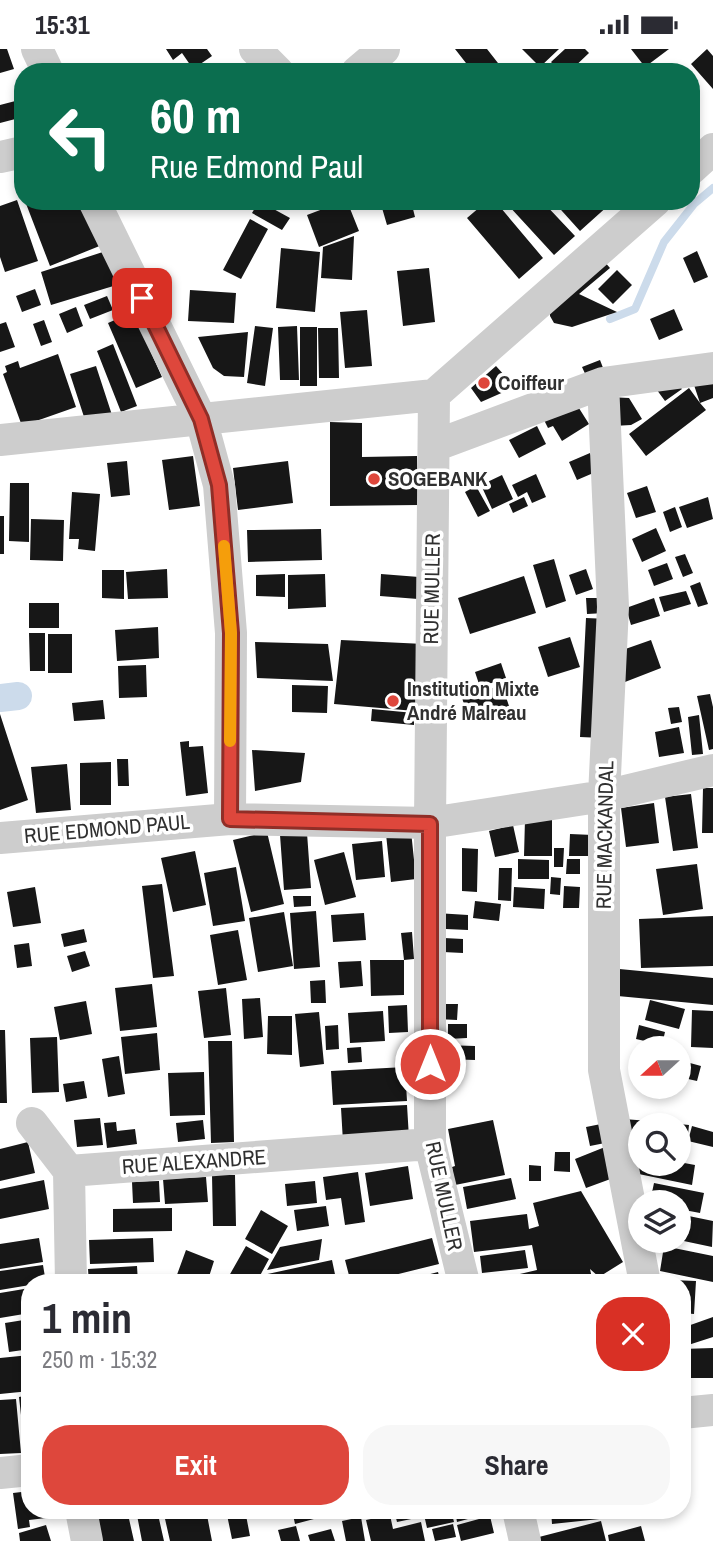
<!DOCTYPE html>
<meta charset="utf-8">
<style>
:root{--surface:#fff;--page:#f7f7f7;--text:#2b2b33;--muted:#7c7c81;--accent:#de473c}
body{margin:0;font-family:"Archivo Narrow",sans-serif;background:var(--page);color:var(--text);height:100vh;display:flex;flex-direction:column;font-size:26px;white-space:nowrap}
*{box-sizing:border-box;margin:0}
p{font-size:23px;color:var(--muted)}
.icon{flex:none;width:38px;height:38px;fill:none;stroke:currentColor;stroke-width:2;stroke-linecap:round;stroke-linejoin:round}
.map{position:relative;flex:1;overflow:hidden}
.panel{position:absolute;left:21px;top:1225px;width:670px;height:245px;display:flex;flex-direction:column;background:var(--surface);border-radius:28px;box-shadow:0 4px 10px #0003}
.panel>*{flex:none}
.top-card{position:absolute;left:14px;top:14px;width:686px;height:147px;border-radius:28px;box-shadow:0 4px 10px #0003;background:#0b6e4f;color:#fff;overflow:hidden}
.needle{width:46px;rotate:249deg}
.fabs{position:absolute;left:628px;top:987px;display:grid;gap:14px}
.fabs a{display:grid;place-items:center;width:63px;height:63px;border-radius:50%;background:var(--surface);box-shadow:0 4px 10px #0003;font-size:35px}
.pin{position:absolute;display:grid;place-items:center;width:60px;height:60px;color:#fff;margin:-30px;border-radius:14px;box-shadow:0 4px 10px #0006}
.me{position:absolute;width:77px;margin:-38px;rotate:0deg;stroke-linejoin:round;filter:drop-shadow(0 0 5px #0008)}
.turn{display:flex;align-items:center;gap:24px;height:147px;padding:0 21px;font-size:32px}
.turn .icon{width:91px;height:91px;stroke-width:2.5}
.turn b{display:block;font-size:49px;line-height:60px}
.round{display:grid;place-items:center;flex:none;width:74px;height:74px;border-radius:28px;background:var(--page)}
.summary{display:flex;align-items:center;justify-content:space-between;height:119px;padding:0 21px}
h1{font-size:42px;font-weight:700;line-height:52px}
.button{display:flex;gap:14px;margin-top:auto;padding:14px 21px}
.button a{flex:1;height:80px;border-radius:28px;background:var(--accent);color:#fff;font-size:28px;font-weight:700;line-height:80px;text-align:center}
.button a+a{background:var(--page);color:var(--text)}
.status{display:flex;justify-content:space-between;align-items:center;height:49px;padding:0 35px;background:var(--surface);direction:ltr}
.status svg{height:19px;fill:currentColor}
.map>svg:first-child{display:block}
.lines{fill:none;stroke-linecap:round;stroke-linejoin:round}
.stream{stroke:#ccdbeb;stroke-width:8}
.canal{stroke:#ccdbeb;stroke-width:28}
.building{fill:#171717}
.minor{stroke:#cdcdcd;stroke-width:32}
.route-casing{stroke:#902e27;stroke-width:18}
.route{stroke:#de473c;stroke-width:12}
.slow{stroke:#f59e0b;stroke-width:12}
.poi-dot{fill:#de473c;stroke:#fff;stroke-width:2.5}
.labels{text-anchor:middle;stroke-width:7;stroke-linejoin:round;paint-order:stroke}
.poi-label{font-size:21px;font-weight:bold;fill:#303030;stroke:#fff;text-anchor:start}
.street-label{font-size:21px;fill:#303030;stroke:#fff}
</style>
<div class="status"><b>15:31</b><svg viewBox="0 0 49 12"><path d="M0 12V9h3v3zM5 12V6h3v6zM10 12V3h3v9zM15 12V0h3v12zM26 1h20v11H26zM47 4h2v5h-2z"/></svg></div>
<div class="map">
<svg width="713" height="1492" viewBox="0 0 713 1492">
<rect width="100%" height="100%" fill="#fff"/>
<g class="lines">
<path class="stream" d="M610 270 635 260 664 193 694 155 713 139"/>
<path class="canal" d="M0 649 18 647"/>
</g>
<path class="building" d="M0 0H7L14 20 0 24Z
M166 0H207L212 7 193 20 182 4 173 11Z
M455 0H487L505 23H473Z
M522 0H559L540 18Z
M565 0H585L589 4 569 23H560L551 13Z
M631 0H669L645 18Z
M707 0 713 7V40L691 15Z
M23 50V68L0 74V56Z
M17 151 38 212 5 223 0 208V157Z
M25 152H85L102 196 50 217Z
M259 152 290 169 282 181 252 164Z
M344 152H347L359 182 319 198 307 166Z
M380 152H411L415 168 387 176Z
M487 152H495L543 209 519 230 467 169Z
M512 152H542L575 187 554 206 508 156Z
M553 152H607L610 155 580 182Z
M250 170 268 180 241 230 223 221Z
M354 187 352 231 321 229 323 198Z
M281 199 320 203 315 263 276 259Z
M109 201 120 235 51 256 41 223Z
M697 202 708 228 694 234 683 209Z
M603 211 610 219 579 245 617 263 572 278 554 274 550 267V263Z
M429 219 435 273 403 277 397 222Z
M617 221 632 236 613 255 598 240Z
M35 240 41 256 22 263 16 247Z
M190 241 236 244 234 274 188 272Z
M107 247 113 261 90 270 84 256Z
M76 258 83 277 67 284 59 265Z
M674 260 683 281 659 291 650 270Z
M367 261 372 317 345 319 340 263Z
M133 263 162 328 136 339 108 274Z
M44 271 52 293 41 297 33 275Z
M6 273 15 298 0 303V275Z
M255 277 273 279 265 337 247 334Z
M297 277 299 331H280L278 278Z
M300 278H317V337H300Z
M318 279H338L339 329H319Z
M248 283 244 328 224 327 213 319 198 288Z
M113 295 137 357 121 363 97 302Z
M58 305 76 358 22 377 3 325 7 323 5 317 18 312 20 319Z
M600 311 605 324 588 331 582 318Z
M96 317 112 366 86 374 70 325Z
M496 317 515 338 481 353 471 339Z
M670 325 682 340 665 352 654 337Z
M713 326V349L700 354 706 361 646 407 629 385 689 339 700 354 693 333Z
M609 348 629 349 642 370 631 376 613 377Z
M577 356 589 375 562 392 553 377 548 379 544 371Z
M330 373 362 374V408L417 407 418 456 330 457Z
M537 377 546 395 519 409 509 391Z
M590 404 598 422 577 431 569 413Z
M193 407 200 457 169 461 162 411Z
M127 412 130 446 111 448 107 414Z
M288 412 293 454 238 461 233 419Z
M536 425 546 448 532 454 527 443 518 448 512 436Z
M502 426 513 450 492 460 481 436Z
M10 434H29V493L9 492Z
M476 437 490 462 478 468 465 443Z
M647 437 656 463 636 469 627 444Z
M72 443 100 445 95 502 78 500 79 490H69Z
M524 448 528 457 513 464 509 455Z
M708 448 713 470 687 479 679 458Z
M675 458 682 478 670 483 663 463Z
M0 467H4V505H0Z
M31 470 64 471 63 512 30 511Z
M656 479 666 502 642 513 632 490Z
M321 480 322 511 248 513 247 481Z
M685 505 693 524 683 528 675 508Z
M554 510 566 552 546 559 533 516Z
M667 514 673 530 654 537 648 521Z
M167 520 168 549 128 550 126 523Z
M586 520 593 540 576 546 569 526Z
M102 521H124V550L102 549Z
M285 525V548L256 547V526Z
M325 525 326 558 288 560V526Z
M381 525 419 528 418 550 380 547Z
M524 527 536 564 470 585 458 549Z
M700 533 708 555 698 558 690 537Z
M686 542 691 555 664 563 659 548Z
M586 549H605V564L587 565Z
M654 549 660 567 631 576 626 559Z
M29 554H59V579H29Z
M586 569 609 570 603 689 580 688Z
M158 578 159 609 117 612 115 581Z
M29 584H45V622H30Z
M48 585H72V624H48Z
M570 588 580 618 548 628 538 598Z
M341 591 424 595 415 662 334 655Z
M651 591 661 619 625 633 614 604Z
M255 593 328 595 333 632 257 629Z
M501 614 506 629 480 638 475 623Z
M146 616 147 648 119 649 118 617Z
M292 636 328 637 327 664 292 663Z
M502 636 509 657 469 670 462 649Z
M710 645 713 658V700L709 701 697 647Z
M103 651 105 670 74 672 72 654Z
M679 658 682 673 671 675 668 659Z
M372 660 414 664V676L371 672Z
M0 665 28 751 0 761Z
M699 666 703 705 692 706 688 668Z
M679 678 684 704 659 708 655 683Z
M189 692V698L203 697 208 744 186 747 180 693Z
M252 701 305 704 301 733 255 742Z
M117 710H128L129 737H118Z
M111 713V756H80V714Z
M67 715 71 761 36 764 31 718Z
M703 739H713V784H702Z
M691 745 698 799 673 802 665 748Z
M654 754 659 794 626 798 621 759Z
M525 770H552V807H524Z
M513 776 519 803 495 808 489 782Z
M411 782 416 830 391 833 386 785Z
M267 783 284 855 251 863 233 791Z
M307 784 311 839 284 841 280 786Z
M570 785 593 786V807H569Z
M382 792 385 828 356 831 352 795Z
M462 799 478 800 477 843 462 842Z
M554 799H564L563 818H554Z
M195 802 206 856 173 863 161 809Z
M344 803 356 848 325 856 314 811Z
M518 810 549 811V830H518Z
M567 810H580V825H566Z
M697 815 703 860 663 866 656 820Z
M236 818 245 872 213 877 204 824Z
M499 819H512L511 852 498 851Z
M551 828 561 829 560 846 550 845Z
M162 835 174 927 153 929 142 837Z
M564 837 580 838 579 859H563Z
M35 838 41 874 13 878 7 843Z
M514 838 545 840 544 860 513 858Z
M293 847H311V857L294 858Z
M475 852 501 855 499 872 473 869Z
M316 862 320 918 294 920 290 864Z
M284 863 293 917 258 923 249 869Z
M364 864 366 891 333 893 331 866Z
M436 864 468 866V881L446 880V887L435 886Z
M713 867V917L641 919 639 870Z
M84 880 87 893 64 898 61 885Z
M238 881 247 931 218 936 210 886Z
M412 883 414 910 404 911 401 884Z
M444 889 463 890V904L443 903Z
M29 894 32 917 17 919 14 896Z
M85 902 90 917 72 923 67 907Z
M370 911H404V946L371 947Z
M361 912 363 937 340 939 338 913Z
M609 919 713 929V956L607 946Z
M325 931 326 954H311L310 932Z
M152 935 157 978 120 982 115 939Z
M226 939 231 986 204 989 198 942Z
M260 949 263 988 244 990 242 950Z
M650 951 685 960 679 980 645 971Z
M86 952 92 985 60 991 54 958Z
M437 955H458L457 971 437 970Z
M407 956 408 983 389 984 388 957Z
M692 961 713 962V999L691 998Z
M383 962 385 992 350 994 348 964Z
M319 963 324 1015 300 1018 295 965Z
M268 967H292V1006L267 1005Z
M448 975H467V989L448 990Z
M338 976 339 1000 326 1001 325 977Z
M639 976 665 983 662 996 636 990Z
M0 981H5L7 1054H0Z
M157 984 160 1021 125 1025 121 988Z
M57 988 59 1043 32 1044 30 989Z
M208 992H232L234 1093 211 1094Z
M442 996 475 997V1011L442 1010Z
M361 998 362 1013 348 1014 347 999Z
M119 1007 125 1045 108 1048 102 1010Z
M679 1011 701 1017 697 1032 679 1028Z
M405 1018 407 1052 333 1056 331 1022Z
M204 1023 205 1066 170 1067 168 1024Z
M84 1032 87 1049 66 1053 63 1035Z
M407 1056 409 1089 343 1093 341 1059Z
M100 1069 103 1096 77 1098 74 1071Z
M624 1070 674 1074V1076H640V1101L622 1100Z
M203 1071 205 1090 178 1093 176 1074Z
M493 1071 505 1126 455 1136 452 1118 455 1117 448 1080Z
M116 1073 117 1082 135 1080 137 1095 107 1099 104 1074Z
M601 1075 605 1094 590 1097 586 1078Z
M679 1075 689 1076 686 1105H679Z
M692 1077 713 1083V1098L688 1092Z
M28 1093 35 1124 0 1132V1100Z
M605 1098 616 1128 586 1139 575 1110Z
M555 1103H570V1123L554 1122Z
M633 1104 640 1105V1115L679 1113 695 1116 692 1136 629 1123Z
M529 1116 541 1117V1132H529Z
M408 1117 413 1150 370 1157 365 1124Z
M358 1123 365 1173 345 1176 341 1149 326 1151 323 1128Z
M212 1126H235L236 1177H213Z
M206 1128 208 1153 165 1155 163 1130Z
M511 1129 516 1150 467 1160 463 1138Z
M44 1131 49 1160 0 1170V1140Z
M159 1132 160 1153 133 1154 132 1133Z
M315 1132 317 1154 287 1157 285 1135Z
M654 1134 704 1144 700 1164 679 1160V1153H650Z
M581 1142 623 1213 599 1228 590 1220 593 1234H482L537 1221 532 1196 474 1203 470 1172 527 1165 529 1180 539 1177 533 1154Z
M326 1157 329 1177 297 1182 294 1161Z
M172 1159V1182L113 1183V1160Z
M261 1161 288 1177 272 1205 245 1190Z
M679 1165 713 1172 712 1198 679 1191Z
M39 1189 43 1213 0 1220V1195Z
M153 1189 154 1213 90 1215 89 1191Z
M432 1189 439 1215 362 1234H351L345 1211Z
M322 1190 319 1211 267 1221 280 1198Z
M246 1197 269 1210 256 1234H225Z
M664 1197 713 1207V1233L660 1222Z
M186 1201 214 1212 207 1234H174Z
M525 1201 528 1219 482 1224 480 1207Z
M332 1211 336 1230 320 1234H262L263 1226Z
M43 1216 46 1234H30V1236L0 1241V1222Z
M137 1217 138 1234H89L88 1220Z
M438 1223 441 1234H400V1233Z
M671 1231 696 1232 694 1265 682 1264V1234H671Z
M30 1239V1264L0 1269V1244Z
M713 1268V1288L682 1298V1279Z
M30 1270V1300L9 1303 5 1274Z
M713 1299V1329H682V1300Z
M30 1306V1342L0 1345V1309Z
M30 1346V1401L25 1402 19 1348Z
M16 1350 21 1404 0 1405V1351Z
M30 1442V1461H45L46 1469 29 1471 30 1478 18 1480 13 1444Z
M92 1461H127L134 1492H99Z
M136 1461H157L164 1492H142Z
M163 1461H206L212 1492H170Z
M226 1461H245L250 1487 232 1490Z
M292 1461H328L329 1466 295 1475Z
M334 1461H365V1462L336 1469Z
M394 1461H415L416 1469 397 1473Z
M423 1461H451L454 1473 427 1479Z
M455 1461H489L490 1464 457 1473Z
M551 1461H608L609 1469 552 1475Z
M390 1466 393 1480 421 1473 425 1492H371L366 1471Z
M490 1467 494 1484 461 1492 457 1476Z
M361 1468 365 1492H346L342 1472Z
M601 1472 606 1492H540L539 1488Z
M453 1475 456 1488 435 1492 432 1480Z
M46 1476 51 1492H20L19 1484Z
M296 1477 300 1492H281L278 1481Z
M641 1477 645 1492H609L608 1486Z
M331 1480 335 1492H310L308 1486Z"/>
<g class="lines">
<path class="minor" d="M37 0 48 23
M255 0 278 23
M357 23 384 0
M0 108 23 103
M691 120 713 100
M94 152 201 370 219 436 231 584 230 770
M603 334 613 558 604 747V1021L645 1234
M434 346 430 774V1095L464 1234
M0 391 434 346 655 152
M434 397 603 334 713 319
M0 789 230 770 430 774 604 747 713 721
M32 1074 69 1122
M71 1234 69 1122 430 1095
M682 1364 713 1361
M0 1424 30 1421
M81 1461 87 1492
M518 1461 525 1492"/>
</g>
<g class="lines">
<defs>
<path id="route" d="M142 249 201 370 219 436 231 584 230 770 430 775V1015"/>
</defs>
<use href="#route" class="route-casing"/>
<use href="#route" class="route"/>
<path class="slow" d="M224 497 231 584 230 692"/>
</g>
<g class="poi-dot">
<circle cx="484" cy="334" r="7"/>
<circle cx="374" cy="430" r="7"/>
<circle cx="393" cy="652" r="7"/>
</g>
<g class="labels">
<g class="poi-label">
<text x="498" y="341">Coiffeur</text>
<text x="388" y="437">SOGEBANK</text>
<text x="407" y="647">Institution Mixte<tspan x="407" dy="24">André Malreau</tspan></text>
</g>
<g class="street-label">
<text transform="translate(432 540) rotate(-89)" y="7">RUE MULLER</text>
<text transform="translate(107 780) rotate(-5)" y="7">RUE EDMOND PAUL</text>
<text transform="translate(605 786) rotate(-89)" y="7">RUE MACKANDAL</text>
<text transform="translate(194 1113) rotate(-4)" y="7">RUE ALEXANDRE</text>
<text transform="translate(444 1147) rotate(78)" y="7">RUE MULLER</text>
</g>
</g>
</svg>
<div class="fabs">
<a><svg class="needle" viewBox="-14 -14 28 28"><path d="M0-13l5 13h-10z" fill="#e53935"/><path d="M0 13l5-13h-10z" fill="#7c7c81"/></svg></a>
<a><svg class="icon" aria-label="search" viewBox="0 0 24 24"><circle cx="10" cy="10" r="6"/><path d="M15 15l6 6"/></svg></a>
<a><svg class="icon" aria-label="layers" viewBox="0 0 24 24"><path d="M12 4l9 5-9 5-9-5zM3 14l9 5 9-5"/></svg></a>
</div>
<div class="pin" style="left:142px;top:249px;background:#d93025"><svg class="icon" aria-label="arrive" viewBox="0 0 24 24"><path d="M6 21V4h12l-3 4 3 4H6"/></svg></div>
<svg class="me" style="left:430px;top:1015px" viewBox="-20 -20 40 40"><circle r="17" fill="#de473c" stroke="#fff" stroke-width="3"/><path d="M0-11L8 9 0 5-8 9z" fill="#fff"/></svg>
<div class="top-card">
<div class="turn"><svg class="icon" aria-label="left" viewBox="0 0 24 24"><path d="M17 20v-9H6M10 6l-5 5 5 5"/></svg><div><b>60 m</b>Rue Edmond Paul</div></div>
</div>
<section class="panel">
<div class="summary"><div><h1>1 min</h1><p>250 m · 15:32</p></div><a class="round" style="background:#d93025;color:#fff"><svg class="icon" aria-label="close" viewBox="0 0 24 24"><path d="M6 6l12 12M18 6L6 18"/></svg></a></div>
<div class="button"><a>Exit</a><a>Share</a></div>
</section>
</div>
